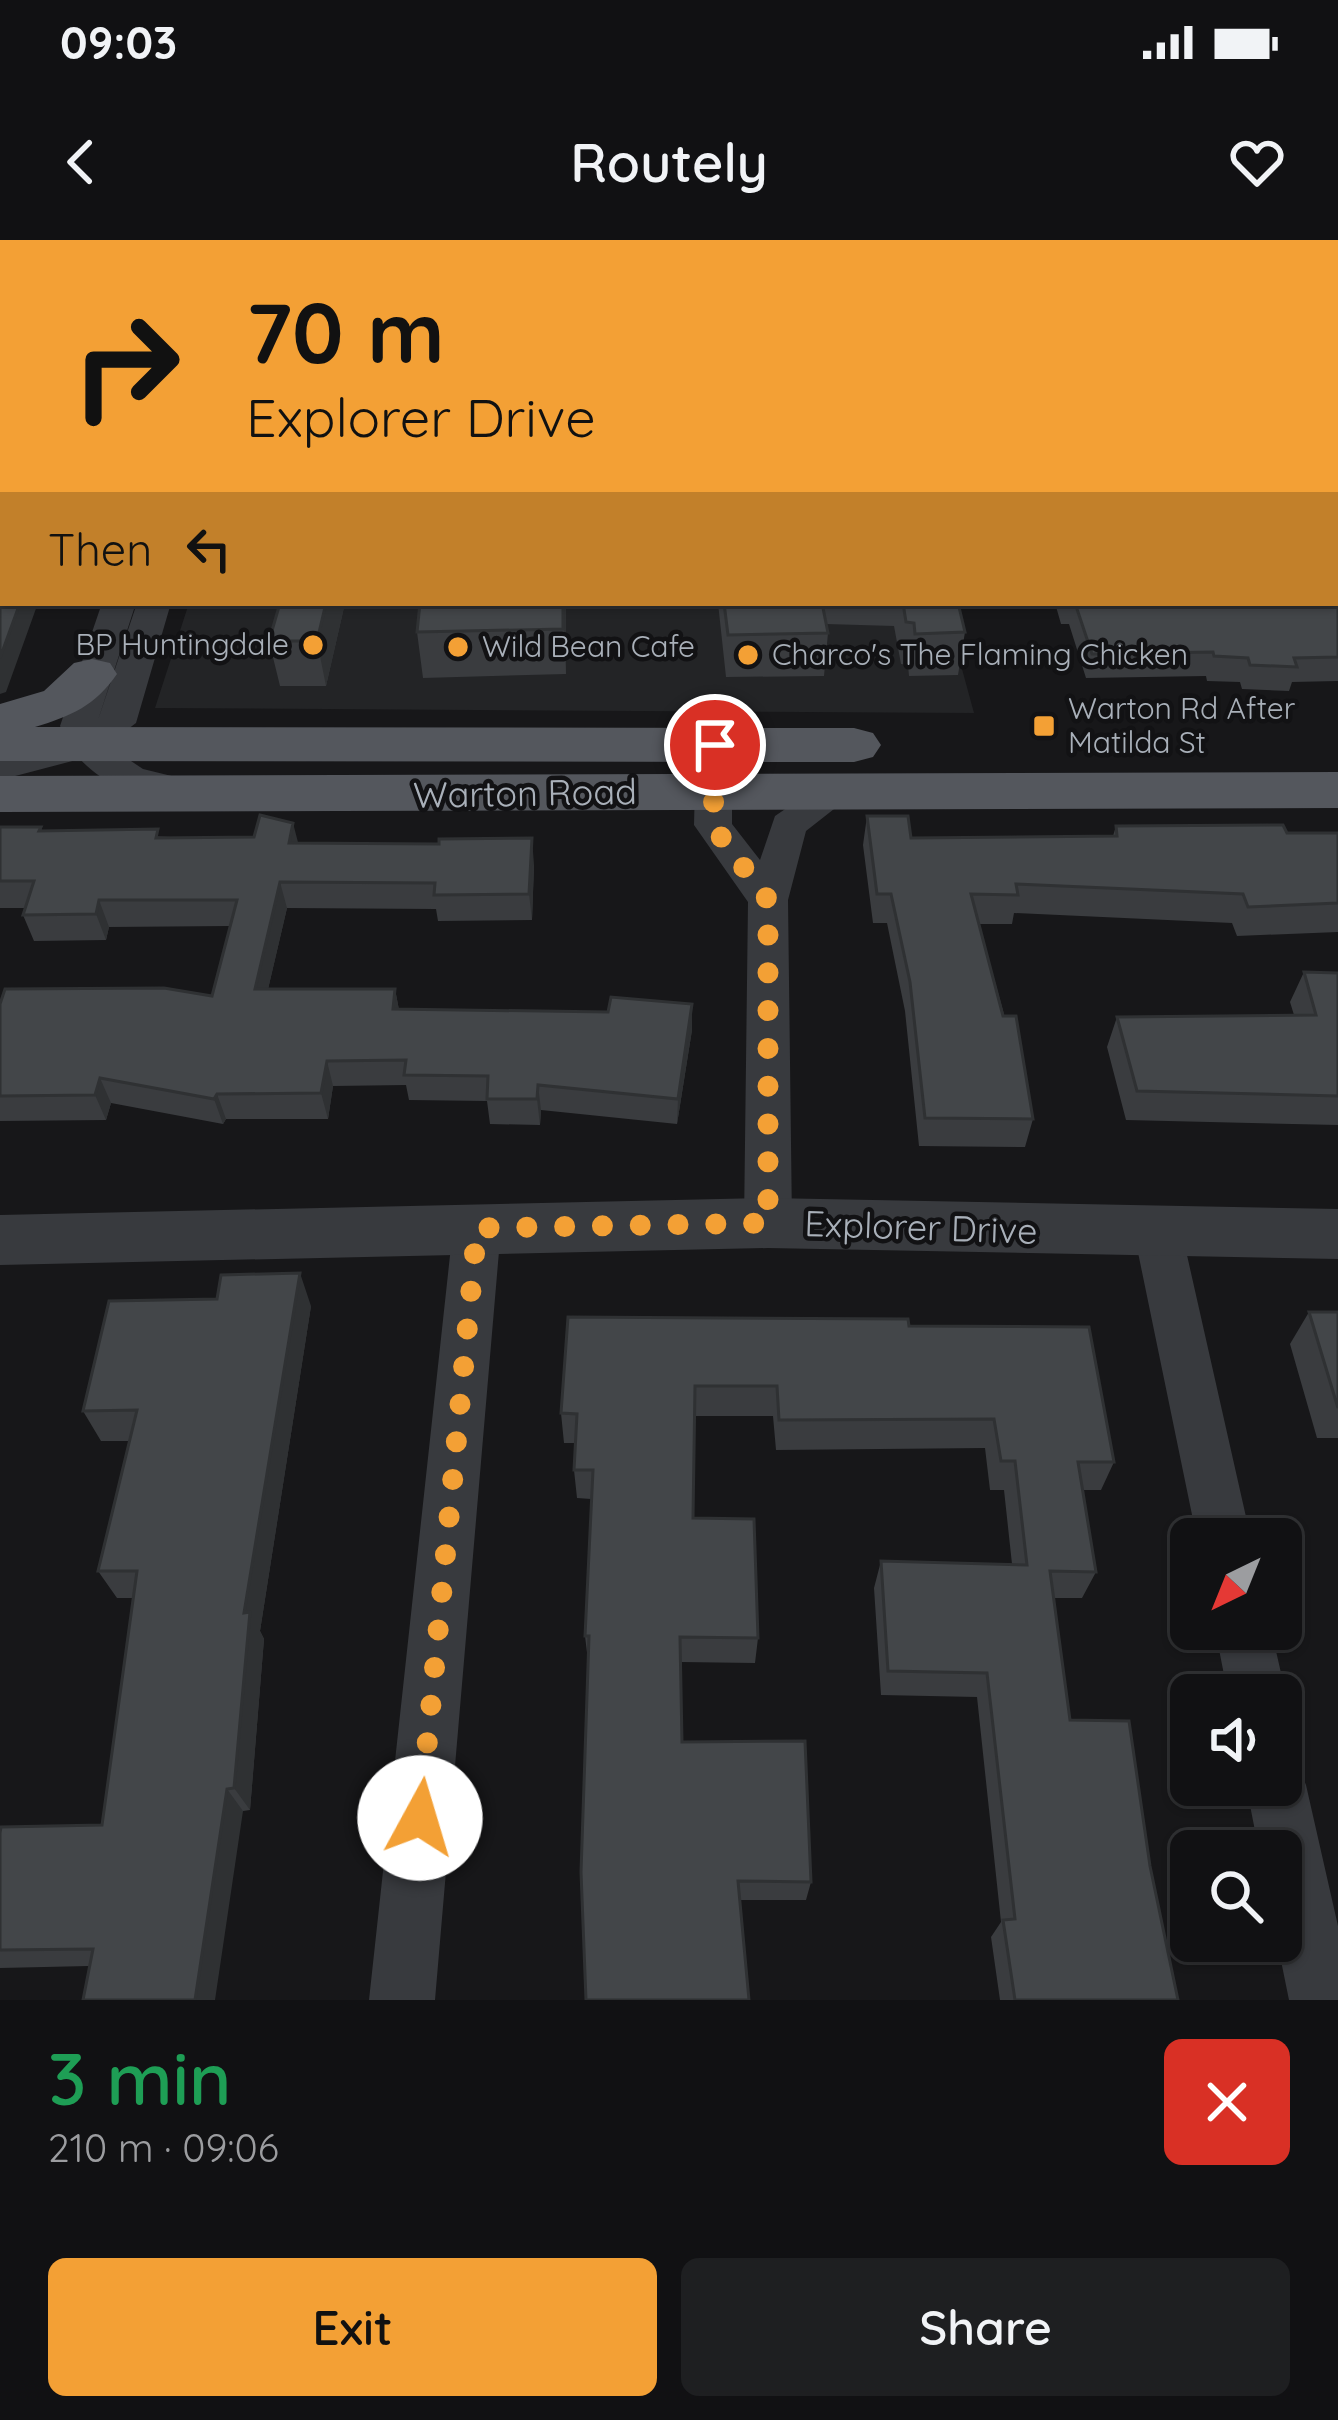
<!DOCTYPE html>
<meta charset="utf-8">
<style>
:root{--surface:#111113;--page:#1e1f21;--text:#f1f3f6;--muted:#9c9da0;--line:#303133;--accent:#f3a035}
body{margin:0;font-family:Quicksand,sans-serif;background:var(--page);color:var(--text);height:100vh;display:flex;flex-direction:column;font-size:45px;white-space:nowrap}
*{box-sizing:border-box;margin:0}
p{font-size:39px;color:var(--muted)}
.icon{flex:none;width:66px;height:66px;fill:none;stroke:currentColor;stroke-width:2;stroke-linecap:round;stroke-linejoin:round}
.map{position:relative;height:1760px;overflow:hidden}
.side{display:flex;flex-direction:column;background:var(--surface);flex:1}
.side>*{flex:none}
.hud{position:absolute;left:0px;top:0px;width:1338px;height:366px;box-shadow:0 3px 9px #0004,0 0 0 3px var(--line);background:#f3a035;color:#111;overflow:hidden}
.needle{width:78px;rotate:223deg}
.controls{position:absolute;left:1170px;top:1278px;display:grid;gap:24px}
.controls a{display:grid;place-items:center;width:132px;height:132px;border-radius:18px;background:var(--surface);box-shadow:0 3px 9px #0004,0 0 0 3px var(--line);font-size:60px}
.pin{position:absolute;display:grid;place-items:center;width:102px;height:102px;color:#fff;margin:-51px;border:6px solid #fff;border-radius:50%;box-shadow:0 3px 12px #0007}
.me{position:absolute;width:132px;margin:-66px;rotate:6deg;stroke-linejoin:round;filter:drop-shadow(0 0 9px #0008)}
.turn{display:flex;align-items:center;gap:42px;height:252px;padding:0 48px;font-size:54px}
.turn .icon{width:156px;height:156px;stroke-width:2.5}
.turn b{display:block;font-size:84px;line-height:102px}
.then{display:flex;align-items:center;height:114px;padding:0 48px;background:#0003;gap:24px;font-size:45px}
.round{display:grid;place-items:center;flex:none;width:126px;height:126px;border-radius:18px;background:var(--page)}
.overview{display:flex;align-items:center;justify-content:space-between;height:204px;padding:0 48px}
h1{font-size:72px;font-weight:600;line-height:90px;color:#1e9e55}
.cta{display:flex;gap:24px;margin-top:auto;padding:24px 48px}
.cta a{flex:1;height:138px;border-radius:18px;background:var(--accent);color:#111;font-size:48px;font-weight:600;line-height:138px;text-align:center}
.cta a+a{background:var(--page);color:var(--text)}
.status{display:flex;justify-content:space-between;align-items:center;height:84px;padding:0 60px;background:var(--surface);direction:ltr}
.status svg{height:33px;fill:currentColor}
header{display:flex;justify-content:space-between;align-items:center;height:156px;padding:0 48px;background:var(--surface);font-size:54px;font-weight:600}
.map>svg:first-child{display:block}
.built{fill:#232426}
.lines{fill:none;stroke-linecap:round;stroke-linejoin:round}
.minor{fill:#383a3e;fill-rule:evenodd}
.tertiary{fill:#383a3e;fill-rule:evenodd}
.primary{fill:#54575d;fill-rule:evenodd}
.wall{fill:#3a3c3f}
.shaded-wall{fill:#2f3133}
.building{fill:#434649;stroke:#2f3133;stroke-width:3}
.route{stroke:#f3a035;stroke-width:21;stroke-dasharray:0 37.8}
.poi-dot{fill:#f3a035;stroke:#121214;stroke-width:4.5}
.labels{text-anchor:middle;stroke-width:9;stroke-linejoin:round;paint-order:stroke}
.far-poi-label{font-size:30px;fill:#a9b0b9;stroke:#121214;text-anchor:start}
.street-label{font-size:36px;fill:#a9b0b9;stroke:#121214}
</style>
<div class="status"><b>09:03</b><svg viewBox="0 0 49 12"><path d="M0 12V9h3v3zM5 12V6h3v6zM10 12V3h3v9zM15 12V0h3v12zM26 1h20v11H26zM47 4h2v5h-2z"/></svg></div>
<header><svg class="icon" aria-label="back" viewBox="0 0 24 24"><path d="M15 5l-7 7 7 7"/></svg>Routely<svg class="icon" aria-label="heart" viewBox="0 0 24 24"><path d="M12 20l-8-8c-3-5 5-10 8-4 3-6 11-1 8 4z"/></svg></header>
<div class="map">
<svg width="1338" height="1760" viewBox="0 0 1338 1760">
<rect width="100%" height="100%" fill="#171719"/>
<path class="built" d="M189 363H944L974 473 155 468Z"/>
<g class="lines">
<path class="minor" d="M612 0H636V3H612Z
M973 0H997L998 3H974Z
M1335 233H1338V251H1335Z
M102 363H136L98 480 137 363H171L136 483 107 505 143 529 188 540 194 549 188 558C153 567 103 545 80 519L0 540V516L66 498 60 486Z
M714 494 727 497 732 505V584L760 620 775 576 825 542H851L857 551 806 591 788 660 792 983 785 997 768 1002 751 997 744 983 748 662 694 585 696 505 701 497Z
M477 969 494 974 501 988 435 1760H369L453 988 460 974Z
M1158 973 1175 979 1182 993 1251 1299H1197L1134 993 1141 979Z
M1215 1389H1271L1286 1455 1281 1467V1455H1228Z
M1281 1517 1297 1524 1306 1545 1338 1686V1760H1289L1277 1701 1281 1611H1259L1246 1545H1281Z"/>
<path class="tertiary" d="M768 958 1338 969V1019L768 1008 0 1025V975Z"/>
<path class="primary" d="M92 419 110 423 117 434C95 466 71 476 35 487L854 488 873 493 881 505 873 517 854 522 0 521V464L44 451 74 423Z
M1338 532V568L0 572V536Z"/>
</g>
<path class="wall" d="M0 0H179V3H3V201H0Z
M1338 267V441L1292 442 1289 451 1242 449 1240 442 1207 441 1206 436 1086 438 1069 384H1061L1055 363H1335Z
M280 363H345L326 446H280L269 401Z
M420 363H566V434L423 438 417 392Z
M718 363H958L965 392 958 435 909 436 908 425 901 424 894 386 826 384 828 393 824 436 726 437Z
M867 576 911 598 1113 596 1116 586 1287 593H1338V692L1237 696 1232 683 1014 673 1012 684H979L1033 879 1025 907 919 906 905 771 887 683H873L863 605Z
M0 587H41L42 591 298 603 534 625 532 680 438 681 436 669 287 668 268 749H395L399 770 608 772 692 764V790L677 884 541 870 540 885 490 884 487 861 409 860 406 845 333 846 328 879H226L223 884 111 863 106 880 0 881V764L212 756 230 686 109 687 106 700 34 701 23 675 25 668H0Z
M1304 732 1338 733V885L1126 880 1107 807 1117 777 1294 775 1290 762Z
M311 1066 260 1391 264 1399 250 1570 243 1571 89 1726 0 1728V1593L102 1585 133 1358H117L98 1331 129 1201H101L83 1171Z
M1309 1072H1338V1198H1317L1290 1104Z
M909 1086 1114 1222 1101 1250H1083L1096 1332 1082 1358H1054L1070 1480 1150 1626 1178 1760H1000L991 1697 1001 1682 977 1457 881 1455 874 1348 881 1321 1012 1324 1004 1250H990L985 1208 776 1210 773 1176H695L693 1278 758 1398 755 1423 681 1422 682 1502 811 1642 806 1660H740L588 1421 585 1396 591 1259 577 1258 574 1230 576 1203H564L561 1173Z"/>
<path class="shaded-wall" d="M20 363H38L6 452 0 454V418Z
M326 363H345L326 446 317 401Z
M563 363H566V434Z
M293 583 300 610 289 603Z
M532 598 534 625 532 680 529 654Z
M280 642 287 668 262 775 255 749Z
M99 660 109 687 106 700 96 674Z
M395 749 400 775 393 769Z
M692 764V790L677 884 678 859Z
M327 821 333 846 328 879 321 853Z
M100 838 111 863 106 880 95 855Z
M538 845 541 870 540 885 537 859Z
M217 854 226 879 223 884 214 859Z
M300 1033 311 1066 260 1391 264 1399 250 1570 234 1548 244 1373Z
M227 1549 243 1571 215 1760H195Z"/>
<path class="building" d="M0 0H168L167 3H3V178H0Z
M3 204V363H20L0 418V205Z
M1335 267H1338V417L1294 418 1297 427 1250 425 1248 418 1214 416 1213 412 1092 414 1075 363H1335Z
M280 363H326L317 401H269Z
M420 363H563V389L417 392Z
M724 363H822L828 393 728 395Z
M903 363H958L965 392 915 394 914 383 906 382Z
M260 575 293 583 289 603 439 604V599L532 598 529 654 434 655 435 643 280 642 255 749H395L393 769 608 772 611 757 692 764 678 859 538 845 537 859H487L488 836 404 835 406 820 327 821 321 853 217 854 214 859 100 838 95 855 0 856V764L5 749 164 748 212 756 237 660H99L96 674 23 675 34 641H0V587H41L39 591 158 589 156 598 254 597Z
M867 576H908L911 598 1117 596 1116 586 1283 585 1287 593H1338V663L1248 667 1243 654 1016 644 1018 655 971 654 1003 776H1016L1033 879 925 878 910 742 891 654H877Z
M1304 732 1338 733V856L1137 851 1117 777 1316 775Z
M300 1033 244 1373 250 1372 234 1548 227 1549 195 1760H83L93 1709 0 1710V1593L1 1587 102 1585 137 1331H98L137 1170 83 1171 109 1061 217 1059 221 1035Z
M1309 1072H1338V1168Z
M568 1077 908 1079 909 1086 1089 1087 1114 1222H1078L1096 1332 1050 1331 1070 1480 1129 1481 1150 1626 1178 1760H1015L1003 1680 1015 1679 987 1433 888 1431 881 1321 1027 1325 1015 1221H1001L994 1179 779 1180 777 1146H695L693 1278 754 1279 758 1398 680 1397 682 1502 805 1501 811 1642 738 1641 749 1760H586L581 1632 589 1396H585L593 1230H574L577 1174 561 1173Z"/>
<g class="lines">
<path class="route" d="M420 1578 477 988 768 983V660L713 586 715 505"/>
</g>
<g class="poi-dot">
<circle cx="313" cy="405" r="12"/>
<circle cx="458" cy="407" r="12"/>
<circle cx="748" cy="415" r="12"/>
<rect x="1032" y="474" width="24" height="24" rx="6"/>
</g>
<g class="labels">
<g class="far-poi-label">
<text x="289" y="415" text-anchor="end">BP Huntingdale</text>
<text x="482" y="417">Wild Bean Cafe</text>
<text x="772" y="425">Charco's The Flaming Chicken</text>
<text x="1068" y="479">Warton Rd After<tspan x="1068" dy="34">Matilda St</tspan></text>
</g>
<g class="street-label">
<text transform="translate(525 553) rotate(-1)" y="13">Warton Road</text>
<text transform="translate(921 987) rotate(2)" y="13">Explorer Drive</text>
</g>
</g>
</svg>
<div class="controls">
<a><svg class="needle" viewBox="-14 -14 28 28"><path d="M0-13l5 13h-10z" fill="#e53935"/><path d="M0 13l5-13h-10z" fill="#9c9da0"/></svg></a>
<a><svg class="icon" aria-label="sound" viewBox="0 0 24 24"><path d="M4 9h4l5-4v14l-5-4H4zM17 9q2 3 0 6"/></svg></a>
<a><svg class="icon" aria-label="search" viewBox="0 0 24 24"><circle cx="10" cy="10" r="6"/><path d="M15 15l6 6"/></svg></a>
</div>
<div class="pin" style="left:715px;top:505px;background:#d93025"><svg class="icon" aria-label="arrive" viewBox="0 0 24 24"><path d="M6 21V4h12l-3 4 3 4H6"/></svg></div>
<svg class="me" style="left:420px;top:1578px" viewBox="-20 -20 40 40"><circle r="19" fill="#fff"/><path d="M0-13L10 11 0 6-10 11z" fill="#f3a035"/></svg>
<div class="hud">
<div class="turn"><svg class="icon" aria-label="right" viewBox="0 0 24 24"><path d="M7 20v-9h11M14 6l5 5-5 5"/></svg><div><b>70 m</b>Explorer Drive</div></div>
<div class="then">Then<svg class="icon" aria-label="left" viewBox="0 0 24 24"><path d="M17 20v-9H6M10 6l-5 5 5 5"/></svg></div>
</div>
</div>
<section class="side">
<div class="overview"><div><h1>3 min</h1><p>210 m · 09:06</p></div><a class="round" style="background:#d93025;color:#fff"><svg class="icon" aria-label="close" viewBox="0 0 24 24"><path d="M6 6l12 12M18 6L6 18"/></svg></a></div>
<div class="cta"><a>Exit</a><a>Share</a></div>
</section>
